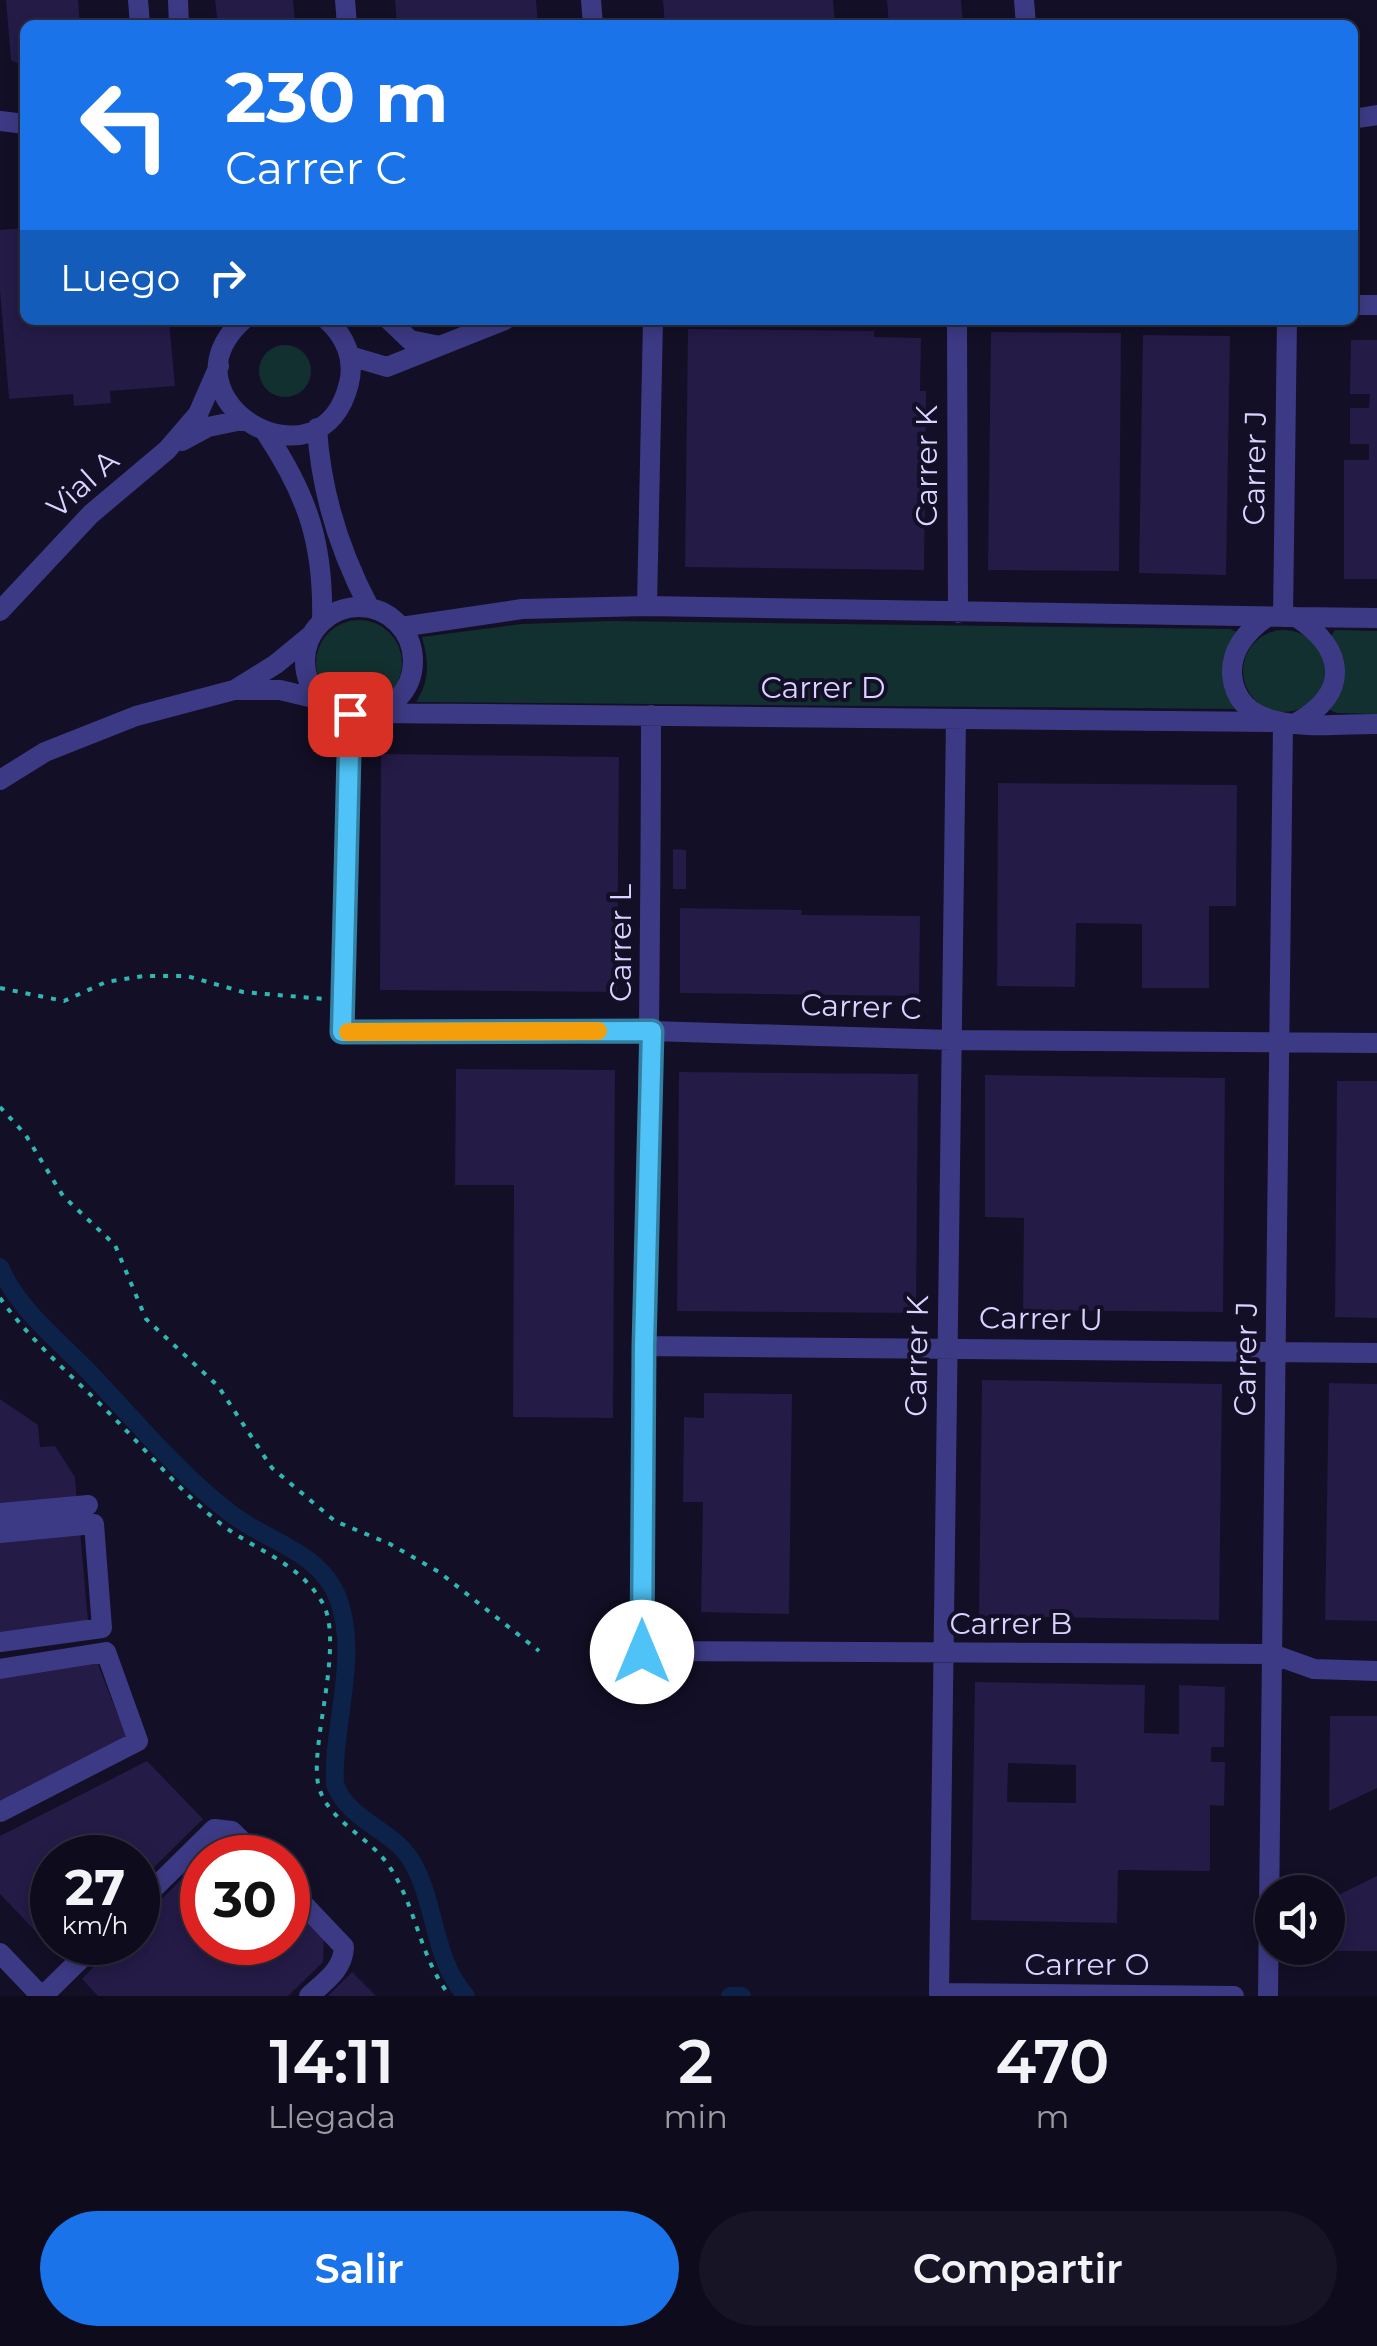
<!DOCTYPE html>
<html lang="es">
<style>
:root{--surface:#0e0b1c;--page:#171425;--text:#f1f3f6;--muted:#9b9ba3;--line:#2e2b3b;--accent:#1a73e8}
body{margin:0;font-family:Montserrat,sans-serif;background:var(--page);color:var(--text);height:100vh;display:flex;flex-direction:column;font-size:38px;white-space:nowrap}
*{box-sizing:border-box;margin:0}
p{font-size:32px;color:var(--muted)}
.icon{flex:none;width:55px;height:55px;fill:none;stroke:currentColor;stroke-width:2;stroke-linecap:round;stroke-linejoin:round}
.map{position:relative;height:1996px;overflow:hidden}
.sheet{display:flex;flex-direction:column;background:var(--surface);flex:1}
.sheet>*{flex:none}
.hud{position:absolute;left:20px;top:20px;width:1338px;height:305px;border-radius:15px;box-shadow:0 5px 15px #0003,0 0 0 2px var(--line);background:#1a73e8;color:#fff;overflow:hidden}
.tools{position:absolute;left:1255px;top:1875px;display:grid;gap:20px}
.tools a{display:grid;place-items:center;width:90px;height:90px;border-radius:50%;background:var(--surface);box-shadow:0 5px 15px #0003,0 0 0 2px var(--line);font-size:50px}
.speed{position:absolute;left:30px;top:1835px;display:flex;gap:20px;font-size:50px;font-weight:700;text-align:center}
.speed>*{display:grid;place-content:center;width:130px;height:130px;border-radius:50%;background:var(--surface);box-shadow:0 5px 15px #0003,0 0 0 2px var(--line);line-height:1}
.speed small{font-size:25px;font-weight:400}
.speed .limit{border:15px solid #d22;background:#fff;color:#111}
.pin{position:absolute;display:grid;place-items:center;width:85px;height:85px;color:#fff;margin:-42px;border-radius:20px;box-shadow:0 5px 15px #0006}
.me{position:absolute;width:110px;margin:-55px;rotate:0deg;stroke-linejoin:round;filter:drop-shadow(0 0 8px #0008)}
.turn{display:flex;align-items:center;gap:35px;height:210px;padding:0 40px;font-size:45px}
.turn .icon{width:130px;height:130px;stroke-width:2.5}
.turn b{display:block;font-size:70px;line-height:85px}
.then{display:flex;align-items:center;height:95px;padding:0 40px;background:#0003;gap:20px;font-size:38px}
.eta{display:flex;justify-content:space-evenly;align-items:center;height:170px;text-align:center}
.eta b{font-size:60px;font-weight:600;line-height:70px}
.cta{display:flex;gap:20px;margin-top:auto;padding:20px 40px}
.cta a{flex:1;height:115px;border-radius:60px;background:var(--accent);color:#fff;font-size:40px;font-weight:600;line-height:115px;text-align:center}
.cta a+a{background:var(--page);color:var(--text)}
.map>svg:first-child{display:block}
.green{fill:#12302f}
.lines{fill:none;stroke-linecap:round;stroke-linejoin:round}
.canal{stroke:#0c2248;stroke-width:18}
.building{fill:#241b47;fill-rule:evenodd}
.path{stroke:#2fb8b0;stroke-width:4;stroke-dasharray:5 8;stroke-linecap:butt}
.minor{stroke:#3d3a85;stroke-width:20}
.route-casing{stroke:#337fa1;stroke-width:25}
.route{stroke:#4fc3f7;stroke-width:18}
.slow{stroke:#f59e0b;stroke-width:18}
.labels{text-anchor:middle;stroke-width:8;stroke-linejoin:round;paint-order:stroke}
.street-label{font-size:30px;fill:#d9d4ff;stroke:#130f26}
</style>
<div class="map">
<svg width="1377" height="1996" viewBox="0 0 1377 1996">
<rect width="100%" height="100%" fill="#130f26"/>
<path class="green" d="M259 371a26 26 0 1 1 52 0a26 26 0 1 1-52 0Z
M316 663a43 43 0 1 1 86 0a43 43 0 1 1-86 0Z
M610 621 1230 629 1237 632V709L416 702C430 680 429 662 422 637L522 624Z
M1243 671a41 41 0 1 1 82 0a41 41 0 1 1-82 0Z
M1335 630 1377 631V714L1337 713 1330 710 1331 636Z"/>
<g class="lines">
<path class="canal" d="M0 1267C17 1308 58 1340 88 1371 134 1419 177 1472 229 1512 266 1542 322 1551 339 1601 359 1659 332 1725 335 1784 347 1820 392 1829 411 1860 437 1903 432 1958 466 1996
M730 1996H742"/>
</g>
<path class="building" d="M6 0H78L80 25H25V67L11 60Z
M215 0H293L295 25H218Z
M395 0H536L538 25H397Z
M663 0H833L835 25H665Z
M887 0H961L963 25H889Z
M25 228V320H169L175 386 110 391 111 403 74 406 73 394 9 399 0 290V230Z
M688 329 874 331V337L921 338 920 391H926L924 570 685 567Z
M991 332 1121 333 1119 571 988 570Z
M1143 335 1230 336 1226 575 1139 573Z
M1351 340H1377V579H1344V460H1369V444H1350V408H1369L1370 394H1350Z
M381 754 619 757 617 992 380 990Z
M998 783 1237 785 1236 906H1209V988H1142V924L1076 923 1075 987 997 986Z
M673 849 686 850V889H673Z
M680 908 802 910 801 915 920 916 919 996 680 993Z
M456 1069 615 1070 613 1418 513 1417 514 1185H455Z
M679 1072 918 1074 916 1313 677 1311Z
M985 1075 1225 1078 1223 1312 1023 1310 1024 1218 985 1217Z
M1337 1081H1377V1318L1335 1317Z
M982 1380 1222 1384 1219 1620 979 1616Z
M1329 1383 1377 1384V1621L1325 1620Z
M704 1393 792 1394 789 1614 701 1612 703 1502H683L684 1417 704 1418Z
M0 1399 38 1425 40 1447 55 1446 75 1477 77 1501 0 1508Z
M80 1531 88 1621 0 1633V1539Z
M97 1662 127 1739 0 1804V1675Z
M975 1682 1145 1685 1144 1733 1179 1734V1685L1225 1687 1224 1747H1211V1762H1225L1224 1806 1210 1805V1871L1118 1870 1117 1923 971 1920ZM1008 1763 1076 1765V1803L1007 1802Z
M1330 1716H1377V1788L1329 1811Z
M147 1761 203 1819 138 1883V1858H52V1942H77L61 1958 0 1894V1836Z
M202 1858V1942H288V1904L324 1939 323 1962 288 1996H98L82 1979 118 1942H138V1923Z
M1377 1876V1951H1328V1900Z
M352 1972 376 1996H328Z"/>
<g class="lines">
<path class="path" d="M0 988 64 1001 106 982 144 976H187L243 992 324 999
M0 1107 25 1134 63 1196 115 1245 146 1319 218 1386 272 1468 335 1521 390 1544 439 1572 539 1651
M0 1298C32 1343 76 1379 114 1418 148 1452 179 1490 216 1520 252 1550 297 1560 322 1602 344 1639 314 1731 317 1775 319 1818 367 1833 389 1866 417 1907 419 1957 450 1996"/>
<path class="minor" d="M138 0 140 25
M178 0 179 25
M345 0 347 25
M591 0 593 25
M1024 0 1026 25
M1352 119 1377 115
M0 121 25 124
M1352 305H1377
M243 320C155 400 322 498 349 383 355 359 345 336 327 320
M389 320 410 340 440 346
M957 320 958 613
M350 356 387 367 505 320
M317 428C321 493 339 550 369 607
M266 433C308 496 324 545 322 621
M182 441 208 427 242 420
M647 606 653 320
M305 661a54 54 0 1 1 108 0a54 54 0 1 1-108 0Z
M0 611 91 514 167 450 198 414 219 366
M1267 617C1248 630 1231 649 1232 674 1237 740 1331 723 1377 724
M1283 617 1287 320
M1296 617 1377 618
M401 627 522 609 647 606 1296 617C1345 649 1351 692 1296 723
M236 689 276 664 310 636
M374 713 1271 722
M350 714 343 1031H651L951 1040 1377 1043
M651 715C651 1027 644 1339 642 1651L1272 1654 1314 1669 1377 1671
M956 719 939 1993 1234 1996
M0 780 45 752 136 716 234 690H280L322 700
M644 1346 1377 1353
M0 1513 88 1505
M0 1533 94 1524 102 1628 0 1642
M0 1669 106 1652 138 1741 0 1812
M288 1888 344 1947C343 1970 325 1981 309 1996
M138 1904 214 1829 232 1831 259 1858
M0 1953 41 1996
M43 1996 98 1942
M1268 1996 1283 723"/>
</g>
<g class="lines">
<defs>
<path id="route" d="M350 714 342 1032 652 1031 644 1346 642 1652"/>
</defs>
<use href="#route" class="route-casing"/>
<use href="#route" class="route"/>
<path class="slow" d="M348 1032 598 1031"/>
</g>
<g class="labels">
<g class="street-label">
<text transform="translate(927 466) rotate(-90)" y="10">Carrer K</text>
<text transform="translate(1255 468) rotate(-89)" y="10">Carrer J</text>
<text transform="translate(83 484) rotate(-42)" y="10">Vial A</text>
<text x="823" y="698">Carrer D</text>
<text transform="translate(621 943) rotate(-90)" y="10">Carrer L</text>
<text transform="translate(861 1007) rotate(2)" y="10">Carrer C</text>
<text transform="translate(1041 1319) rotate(1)" y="10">Carrer U</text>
<text transform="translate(917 1356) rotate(-89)" y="10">Carrer K</text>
<text transform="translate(1246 1359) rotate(-89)" y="10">Carrer J</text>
<text x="1011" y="1634">Carrer B</text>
<text x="1087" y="1975">Carrer O</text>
</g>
</g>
</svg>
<div class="tools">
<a><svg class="icon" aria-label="sound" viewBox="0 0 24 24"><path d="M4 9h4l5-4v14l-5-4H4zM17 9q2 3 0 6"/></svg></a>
</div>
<div class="speed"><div>27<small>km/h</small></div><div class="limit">30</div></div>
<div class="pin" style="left:350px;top:714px;background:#d93025"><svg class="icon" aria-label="arrive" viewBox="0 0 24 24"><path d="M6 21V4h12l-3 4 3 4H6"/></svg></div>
<svg class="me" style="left:642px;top:1652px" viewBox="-20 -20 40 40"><circle r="19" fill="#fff"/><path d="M0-13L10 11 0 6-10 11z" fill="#4fc3f7"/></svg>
<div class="hud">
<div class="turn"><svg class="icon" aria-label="left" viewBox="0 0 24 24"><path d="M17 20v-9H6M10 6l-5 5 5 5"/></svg><div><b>230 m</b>Carrer C</div></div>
<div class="then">Luego<svg class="icon" aria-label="right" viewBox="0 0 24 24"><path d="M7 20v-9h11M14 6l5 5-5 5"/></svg></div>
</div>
</div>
<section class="sheet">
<div class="eta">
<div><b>14:11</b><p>Llegada</p></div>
<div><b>2</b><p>min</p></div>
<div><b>470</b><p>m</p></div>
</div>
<div class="cta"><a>Salir</a><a>Compartir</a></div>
</section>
